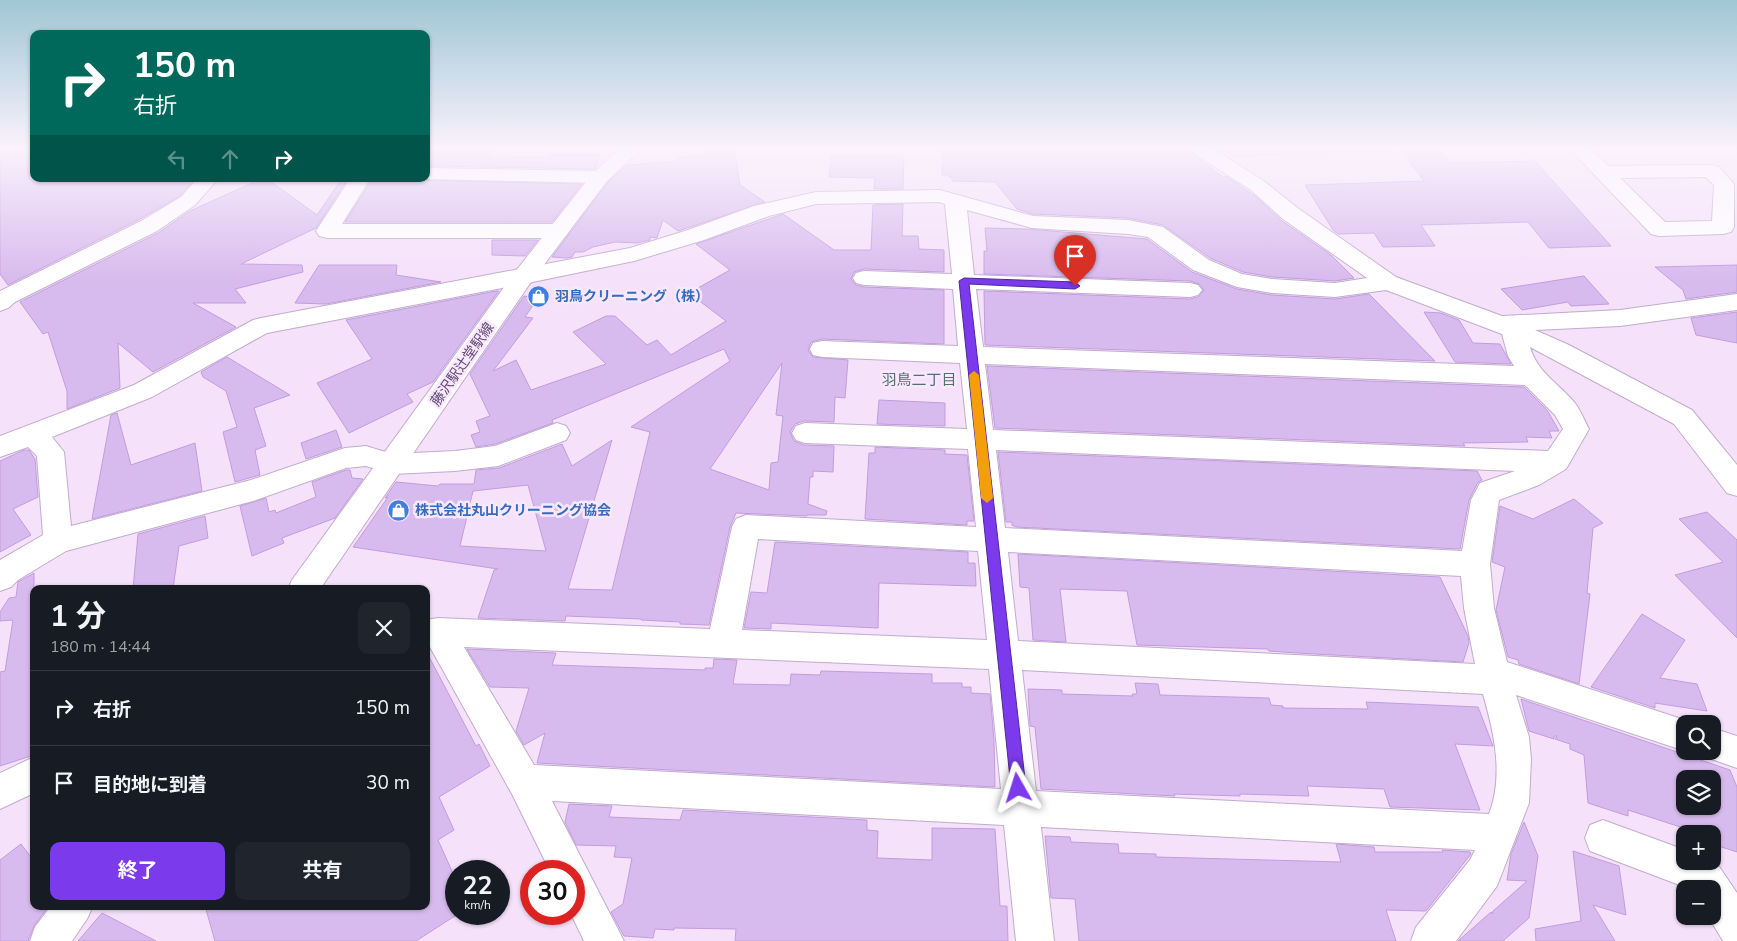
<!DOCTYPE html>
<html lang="ja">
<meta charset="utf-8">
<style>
:root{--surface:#171b24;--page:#20242c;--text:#f1f3f6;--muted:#9ea1a6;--line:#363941;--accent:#7c3aed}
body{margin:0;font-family:"Nunito Sans","Noto Sans JP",sans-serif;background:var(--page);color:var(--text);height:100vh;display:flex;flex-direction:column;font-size:19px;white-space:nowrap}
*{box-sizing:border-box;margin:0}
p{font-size:16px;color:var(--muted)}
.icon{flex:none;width:28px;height:28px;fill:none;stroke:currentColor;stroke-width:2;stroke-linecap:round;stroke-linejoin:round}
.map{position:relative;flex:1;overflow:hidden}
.drawer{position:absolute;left:30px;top:585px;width:400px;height:325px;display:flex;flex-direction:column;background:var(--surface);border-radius:10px;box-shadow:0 1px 4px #0004}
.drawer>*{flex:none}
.guide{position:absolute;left:30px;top:30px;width:400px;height:152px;border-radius:10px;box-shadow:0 1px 4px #0004;background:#00695c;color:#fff;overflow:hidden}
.buttons{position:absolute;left:1676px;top:715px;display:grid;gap:10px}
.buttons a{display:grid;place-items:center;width:45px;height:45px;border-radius:10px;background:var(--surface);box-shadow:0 1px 4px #0004;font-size:25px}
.speed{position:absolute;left:445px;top:860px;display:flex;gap:10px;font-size:25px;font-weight:700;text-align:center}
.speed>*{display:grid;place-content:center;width:65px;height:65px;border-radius:50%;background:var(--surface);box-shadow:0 1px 4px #0004;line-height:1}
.speed small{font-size:12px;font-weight:400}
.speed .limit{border:8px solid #d22;background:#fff;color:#111}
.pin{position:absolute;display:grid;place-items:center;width:42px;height:42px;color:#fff;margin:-51px -21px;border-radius:50% 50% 50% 0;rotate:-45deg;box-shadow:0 0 5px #0007}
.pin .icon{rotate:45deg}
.me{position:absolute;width:55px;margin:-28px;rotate:354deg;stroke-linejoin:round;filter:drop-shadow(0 0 4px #0008)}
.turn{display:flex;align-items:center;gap:18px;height:105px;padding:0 20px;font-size:22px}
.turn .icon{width:65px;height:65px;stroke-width:2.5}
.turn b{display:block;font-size:35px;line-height:42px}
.lanes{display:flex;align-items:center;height:48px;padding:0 20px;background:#0003;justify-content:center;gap:25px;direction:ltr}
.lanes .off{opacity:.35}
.round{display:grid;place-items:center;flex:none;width:52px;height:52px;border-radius:10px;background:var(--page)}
.summary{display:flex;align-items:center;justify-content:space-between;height:85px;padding:0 20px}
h1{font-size:30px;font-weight:700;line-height:38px}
.cta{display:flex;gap:10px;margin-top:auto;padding:10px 20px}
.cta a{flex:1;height:58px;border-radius:10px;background:var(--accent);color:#fff;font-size:20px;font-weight:700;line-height:58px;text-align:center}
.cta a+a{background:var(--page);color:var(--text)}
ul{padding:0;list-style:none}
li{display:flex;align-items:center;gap:15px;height:75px;padding:0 20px;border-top:1px solid var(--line)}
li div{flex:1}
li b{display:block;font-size:19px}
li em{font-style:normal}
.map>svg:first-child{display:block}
.green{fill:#e6c1ca}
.building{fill:#d8bbee;stroke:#c19cdf;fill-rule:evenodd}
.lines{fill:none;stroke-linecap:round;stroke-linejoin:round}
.minor-casing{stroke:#c0accc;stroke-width:2}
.secondary-casing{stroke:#c4abd1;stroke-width:2}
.minor{fill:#fff;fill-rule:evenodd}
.secondary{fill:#fff;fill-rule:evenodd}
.route{fill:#7c3aed;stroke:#51269a}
.slow{fill:#f59e0b}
.labels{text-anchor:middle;stroke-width:5;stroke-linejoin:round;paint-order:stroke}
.shop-label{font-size:14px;font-weight:bold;fill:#366cbe;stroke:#f9e7fe;text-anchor:start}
.street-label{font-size:14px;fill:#5e4a6f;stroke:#f9e7fe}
.neighbourhood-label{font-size:15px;fill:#51726c;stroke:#f9e7fe}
</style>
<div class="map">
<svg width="1737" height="941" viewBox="0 0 1737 941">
<rect width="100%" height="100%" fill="#f5e1fa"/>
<path class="green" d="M1219 148H1391L1394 153 1233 157Z"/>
<path class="building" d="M0 148H34V179H195L180 196 140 219 8 285 0 274Z
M453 148H492L488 156 547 157 549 154H600L595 169 426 166V151L451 152Z
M734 148 740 185 765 202 678 231 663 220 657 238 650 237V240L637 243 615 242 593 247 583 252H575L572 257 567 258 552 257 608 182 627 165 677 161V157L706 155 705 150Z
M942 148H1185L1223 177 1226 176 1255 196 1282 221 1331 255 1354 278 1335 281 1272 277 1243 272 1210 258 1163 225 1128 218 1033 214 1017 209 995 182 952 181V177H949V175H942Z
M1400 148H1438L1450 163 1535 161 1611 246 1549 248 1528 222 1421 225 1435 246 1383 247 1374 233 1338 234 1333 230 1305 185 1424 181Z
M831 156H904L903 189H874L875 178 829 177Z
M261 179H267L317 215 341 180H347L316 228 241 264 302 265 303 272 235 289 246 303H193L236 327 153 372 118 343 120 388 67 409V391L48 332 43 334 20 302 158 233 190 211Z
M372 180H420L582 184 552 222H345Z
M903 204 902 236H918L919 249 944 250V272L864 269 854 272 851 279 856 285 864 287 944 290V344L822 339 811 342 808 350 813 357 848 360 845 398 835 397 834 422 804 421 795 424 790 432 794 441 804 445 834 446 833 472 813 471V477H810L808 504 827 511 826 515H807V516L736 513 730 527 709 625 680 624V622L641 620V619L566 616 565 621 478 618 494 570 498 569 353 547 388 497 385 498 396 482 438 486 440 484H474L476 470 499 468 562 444 572 466 612 440 568 589 612 590 650 432 631 427 730 361 724 349 552 420 553 423 495 444 476 447 471 435 480 432 476 421 490 416 470 374 524 296 538 298 525 317 533 318 493 371 516 360 531 390 606 364 573 332 606 316H615L647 345 657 340 671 355 726 321 689 293 730 270 696 244 783 214 834 250H871L873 205ZM782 363 776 415 783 416 778 462 771 463 769 490 710 469ZM528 485 546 551 460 546 473 491Z
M985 228 1027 229 1147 239 1192 272 1237 289 1272 295 1335 299 1369 294 1435 361 985 345 984 291 1190 299 1198 297 1204 290 1199 284 1190 281 984 274V251H987Z
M492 240H538L525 256 492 255Z
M319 265H397L396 275 441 282 326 304 295 303Z
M1737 265V292L1686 299 1683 290 1655 267Z
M1584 276 1609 304 1571 306 1568 302 1522 310 1501 289Z
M496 291H499L433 382 407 394 413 402 349 433 317 383 372 359 346 320Z
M1424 312 1441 313 1459 320 1473 343 1500 344 1511 364 1455 362Z
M1737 312V343L1696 335 1691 318Z
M227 357 290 395 254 408 266 446 255 450 260 475 235 482 223 432 237 427 226 391 203 377 201 372Z
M987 366 1524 387 1547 410 1559 431H1549L1552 438 1526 437 1528 442 1463 443 1465 446 995 428Z
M879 400 945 403V426L877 424Z
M117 413 131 465 195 443 202 491 92 519 111 415Z
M336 430 342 447 306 459 301 443Z
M875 447 945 450V454L967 455 974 521H967V525L865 519 869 453H875Z
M24 450H29L35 459 38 497 13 509 31 535 0 552V461Z
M998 452 1477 471 1482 480 1478 482 1469 500 1460 549 1016 527 1012 525V522H1006Z
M346 470H350L352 478 363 479 335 518 282 538 284 543 252 556 240 506 266 498 269 512 275 510 276 513 316 497 312 482Z
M1574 499 1603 523 1593 528 1587 593 1590 594 1579 684 1519 664 1518 660 1508 657 1496 610 1505 567 1492 562 1500 506 1533 519Z
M1707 512 1737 540V638L1675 575 1723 562 1679 519Z
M205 516 208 538 179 546 173 589H133L138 534Z
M775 542 968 552V563H975L976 586 879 583 878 628 771 623V629L744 628 751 592 767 593Z
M1018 554 1440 577 1468 636 1469 643 1463 662 1297 653 1269 651 1268 649 1137 645 1127 591 1060 589 1066 642 1033 640 1029 588 1020 587Z
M34 573V755L0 766V672L5 671 13 620 0 621V612L9 598 16 597 18 582Z
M1642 614 1685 640 1660 678 1697 684 1707 711 1655 703V708L1591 687Z
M467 649 556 653 552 665 705 670V668H713L714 659 737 660 733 684 790 685 791 674 820 675 821 671 932 674V683H962V687H971V693L990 694 994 740 995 787 537 763 545 733 524 745 516 731 529 688 490 687Z
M426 651 476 746 479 744 490 766 439 797 454 830 438 840 456 880V914H458L416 941H215L205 906H426Z
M1135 683 1158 684 1160 695 1269 698 1271 705 1283 706V708L1368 709 1366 702 1478 707 1493 746 1455 744 1480 810 1390 807 1384 789 1307 786 1309 796 1240 794V796L1174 794 1175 796 1041 789 1035 727 1030 726 1028 689 1062 690V694L1133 696 1132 694H1137Z
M1521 699 1730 770 1737 787V852L1712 844V834H1702L1628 810V816L1588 803 1584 755 1570 749V744L1555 739 1557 736H1554V739L1529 731ZM1685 779H1712V806H1685Z
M569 804 612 806 609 817 680 820 683 810 867 820V830L878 831 877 858 932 860V828L995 829 1000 906H1007L1008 941H735L736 929 674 928V930L655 929 653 938 624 936 611 912 623 904 632 858 614 857 616 846 576 845 565 822Z
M1524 822 1538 856 1529 918 1503 941H1458L1491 912 1492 914 1493 911 1527 881 1507 880 1511 854Z
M1045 836 1070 837 1071 842 1118 844 1119 853 1156 854V857L1341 862 1336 844 1374 847 1375 852H1443L1442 850 1470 852 1471 854 1426 911 1386 910 1396 941H1079L1075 899 1051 898Z
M21 844 34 861V906L48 907 34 926 28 941H0V860Z
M1573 851 1619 866 1626 915 1593 905 1615 941H1536L1535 929 1581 921Z
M102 913 156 941H78Z"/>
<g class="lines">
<defs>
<path id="minor" d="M1189 148H1212L1265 182 1299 209 1396 277 1502 316 1620 310 1737 294V310L1620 326 1535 330 1569 345 1692 410 1737 465V496L1727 493 1674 424 1530 347C1537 372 1558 383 1574 402 1580 409 1584 420 1589 429L1566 469 1539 485 1499 500 1490 564 1494 608 1507 662 1697 724H1685V751L1516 695 1529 737 1531 759 1529 803 1497 886 1456 941H1411L1416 927 1470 860 1475 850 1041 827 1054 941H1016L1004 825 552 801 624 941H584L571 914H574V871H550L512 794 430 647 426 648V620L438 618 710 629 732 527 736 519 746 515 976 527 968 449 805 443 796 440 792 433 796 426 805 423 967 429 960 363 822 357 813 355 810 349 813 343 822 341 958 346 953 289 864 285 856 283 853 278 856 273 864 271 952 274 945 204 939 202 816 204 769 216 704 240 634 261 523 284 267 333 152 397 52 437 64 452 71 526 251 480 345 448 366 446 392 454 455 451 495 446 557 423 566 426 570 433 566 440 498 466 455 471 392 474 366 466 346 468 253 501 66 551 18 580 11 587 0 591V560L43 535 37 456 28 447 0 457V436L134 385 253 320 261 318 630 248 688 230 754 206 816 192 940 190 1033 216 1128 220 1163 227 1209 260 1242 274 1272 279 1335 283 1367 278 1283 219 1251 190 1192 152ZM967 210 1032 228 1128 234 1148 237 1193 270 1237 287 1272 293 1335 297 1386 290 1502 334 1508 356 1514 366 983 347 976 289 1190 297 1198 295 1202 290 1198 285 1190 283 974 275ZM985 364 1525 385 1555 415 1563 429 1548 451 993 430ZM996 450 1515 471 1480 483 1471 500 1462 551 1005 528ZM758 539 978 551 987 640 742 630ZM1008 552 1461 576 1464 608 1475 664 1018 641ZM464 647 989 669 1001 789 534 765ZM1022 670 1483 694C1494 733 1504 775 1489 814L1036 791Z
M1569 148H1590L1608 166 1712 165 1719 167 1734 184V227L1731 232 1723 234 1659 236 1651 234ZM1706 177 1714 185 1712 221 1665 222 1620 178Z
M426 168 600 171 607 173 610 177 607 181 600 183 421 179H426Z
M197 179H218L195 205 157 231 15 302 8 308 0 311V291L141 221 181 197Z
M350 179H370L342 224H558L566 226 569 231 566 236 558 238H327L319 236 316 231Z
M1712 728 1737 736V768L1700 755 1698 751H1712Z
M34 757V793L0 809V773Z
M1603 820 1685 850V861L1716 862 1737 893V941H1723L1708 916H1712V889H1690L1590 851 1585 838 1590 825Z"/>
<path id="secondary" d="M621 148H642L607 181 531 282 320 589H288L292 580 515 272 593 173Z
M51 906H93L87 919 72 941H30L35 927Z"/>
</defs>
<use href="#minor" class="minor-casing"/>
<use href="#secondary" class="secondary-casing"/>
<use href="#minor" class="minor"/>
<use href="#secondary" class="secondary"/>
</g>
<linearGradient id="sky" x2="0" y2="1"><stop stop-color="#a0c6d5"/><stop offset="0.53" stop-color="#faf2fd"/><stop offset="1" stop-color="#faf2fd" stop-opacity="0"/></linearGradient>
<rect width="1737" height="279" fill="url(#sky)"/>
<path class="route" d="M964 278 1075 282 1080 286 1075 289 969 284 1026 788 1024 793 1018 795 1013 793 1011 788 959 281Z"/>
<path class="slow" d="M974 371 979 375 993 498 987 503 981 498 969 375Z"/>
<defs>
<symbol id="shop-disc" viewBox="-11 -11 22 22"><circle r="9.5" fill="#3f7fe0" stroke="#f9e7fe"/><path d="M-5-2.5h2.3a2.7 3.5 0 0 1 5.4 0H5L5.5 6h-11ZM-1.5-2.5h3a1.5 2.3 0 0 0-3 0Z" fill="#fff"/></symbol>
</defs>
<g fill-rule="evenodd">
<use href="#shop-disc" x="526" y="284" width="25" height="25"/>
<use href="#shop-disc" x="386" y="498" width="25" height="25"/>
</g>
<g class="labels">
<g class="shop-label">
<text x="555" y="301">羽鳥クリーニング（株）</text>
<text x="415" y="515">株式会社丸山クリーニング協会</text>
</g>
<g class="street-label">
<text transform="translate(462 364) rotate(-55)" y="5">藤沢駅辻堂駅線</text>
</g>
<g class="neighbourhood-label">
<text x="919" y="385">羽鳥二丁目</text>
</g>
</g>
</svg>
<div class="buttons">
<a><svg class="icon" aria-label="search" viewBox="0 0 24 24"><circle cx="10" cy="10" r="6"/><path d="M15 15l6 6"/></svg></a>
<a><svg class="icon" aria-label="layers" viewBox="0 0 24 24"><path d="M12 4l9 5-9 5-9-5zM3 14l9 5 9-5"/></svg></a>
<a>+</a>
<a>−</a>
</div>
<div class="speed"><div>22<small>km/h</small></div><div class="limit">30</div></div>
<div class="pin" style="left:1075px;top:286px;background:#d93025"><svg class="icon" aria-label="arrive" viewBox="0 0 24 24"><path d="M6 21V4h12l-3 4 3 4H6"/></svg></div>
<svg class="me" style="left:1018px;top:788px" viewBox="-20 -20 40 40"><path d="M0-17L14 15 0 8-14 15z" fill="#7c3aed" stroke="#fff" stroke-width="4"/></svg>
<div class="guide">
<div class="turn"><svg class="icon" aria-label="right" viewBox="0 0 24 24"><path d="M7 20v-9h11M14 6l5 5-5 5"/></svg><div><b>150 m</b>右折</div></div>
<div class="lanes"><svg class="icon off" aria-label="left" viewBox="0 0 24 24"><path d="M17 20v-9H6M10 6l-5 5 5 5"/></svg><svg class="icon off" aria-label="ahead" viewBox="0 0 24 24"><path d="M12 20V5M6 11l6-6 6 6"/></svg><svg class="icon" aria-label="right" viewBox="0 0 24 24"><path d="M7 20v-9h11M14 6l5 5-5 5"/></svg></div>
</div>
<section class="drawer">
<div class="summary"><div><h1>1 分</h1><p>180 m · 14:44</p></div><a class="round"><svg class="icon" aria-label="close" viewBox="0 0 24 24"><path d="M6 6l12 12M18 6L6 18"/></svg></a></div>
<ul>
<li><svg class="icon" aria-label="right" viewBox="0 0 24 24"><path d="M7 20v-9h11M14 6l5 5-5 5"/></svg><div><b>右折</b></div><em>150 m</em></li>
<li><svg class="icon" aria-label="arrive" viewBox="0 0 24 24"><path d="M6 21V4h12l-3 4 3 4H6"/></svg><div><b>目的地に到着</b></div><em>30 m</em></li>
</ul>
<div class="cta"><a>終了</a><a>共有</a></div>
</section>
</div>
